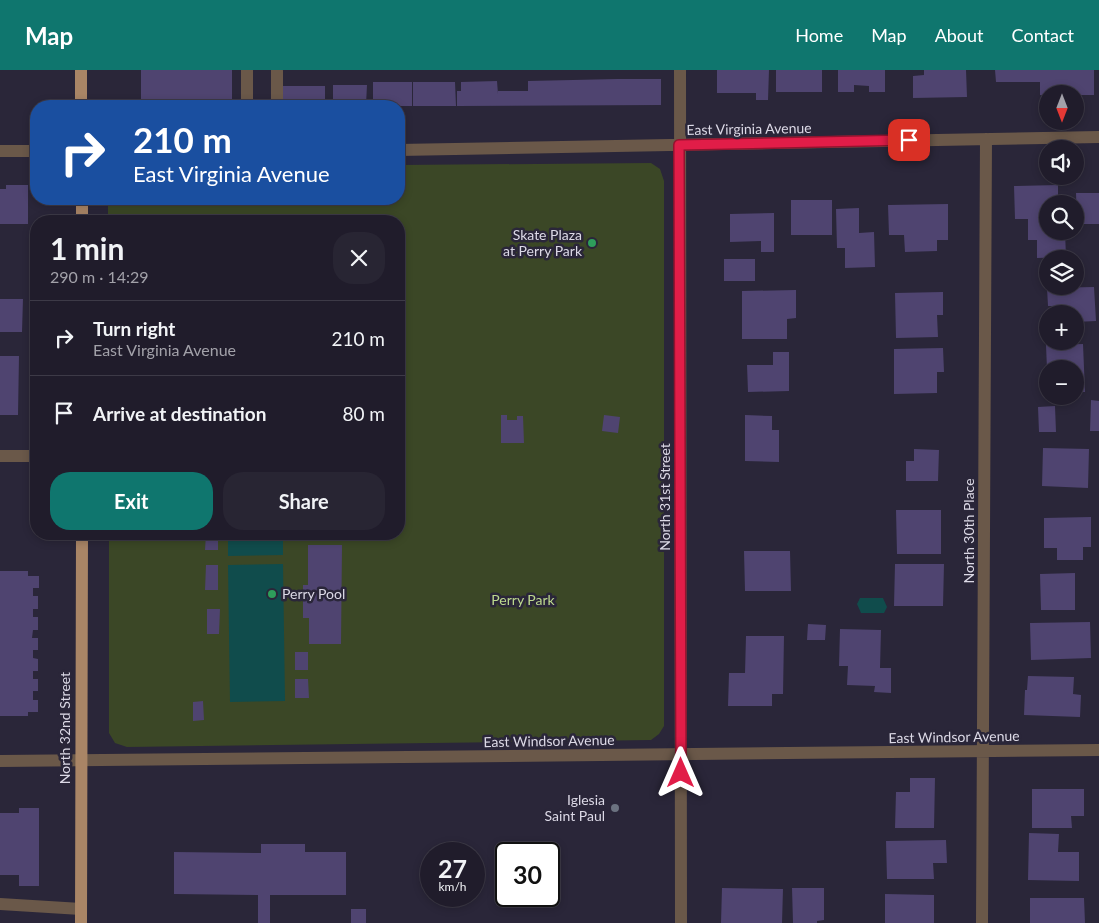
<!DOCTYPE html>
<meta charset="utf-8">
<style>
:root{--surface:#201c2b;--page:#282533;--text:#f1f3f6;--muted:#a2a1a9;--line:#3d3a47;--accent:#0f766e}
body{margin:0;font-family:Lato,sans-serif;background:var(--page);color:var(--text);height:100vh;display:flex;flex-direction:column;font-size:19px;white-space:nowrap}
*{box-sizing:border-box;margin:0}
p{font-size:16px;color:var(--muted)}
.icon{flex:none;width:28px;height:28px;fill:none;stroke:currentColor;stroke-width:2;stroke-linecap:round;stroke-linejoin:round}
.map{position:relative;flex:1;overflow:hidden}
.drawer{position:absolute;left:30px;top:145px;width:375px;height:325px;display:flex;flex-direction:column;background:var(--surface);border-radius:20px;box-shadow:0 2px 8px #0003,0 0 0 1px var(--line)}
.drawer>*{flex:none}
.banner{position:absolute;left:30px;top:30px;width:375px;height:105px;border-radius:20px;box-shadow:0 2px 8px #0003,0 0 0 1px var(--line);background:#1a4fa0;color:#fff;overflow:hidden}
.needle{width:32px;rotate:180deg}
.buttons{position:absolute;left:1039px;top:15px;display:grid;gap:10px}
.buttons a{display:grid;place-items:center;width:45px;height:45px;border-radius:50%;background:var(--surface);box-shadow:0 2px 8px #0003,0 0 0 1px var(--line);font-size:25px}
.speed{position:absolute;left:420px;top:772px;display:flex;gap:10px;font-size:25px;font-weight:700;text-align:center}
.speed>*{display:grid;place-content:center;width:65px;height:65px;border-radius:50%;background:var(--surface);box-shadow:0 2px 8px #0003,0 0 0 1px var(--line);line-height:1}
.speed small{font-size:12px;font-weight:400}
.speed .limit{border:2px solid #111;border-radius:8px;background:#fff;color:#111}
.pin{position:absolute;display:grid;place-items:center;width:42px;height:42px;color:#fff;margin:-21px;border-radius:10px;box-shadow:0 2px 8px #0006}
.me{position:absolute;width:55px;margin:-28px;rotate:0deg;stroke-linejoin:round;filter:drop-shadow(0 0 4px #0008)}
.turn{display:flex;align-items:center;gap:18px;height:105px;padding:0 20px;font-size:22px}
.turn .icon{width:65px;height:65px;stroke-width:2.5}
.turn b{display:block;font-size:35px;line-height:42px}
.round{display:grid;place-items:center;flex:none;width:52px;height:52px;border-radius:20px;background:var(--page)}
.overview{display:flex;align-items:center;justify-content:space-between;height:85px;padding:0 20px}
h1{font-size:30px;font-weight:700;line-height:38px}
.action{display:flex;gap:10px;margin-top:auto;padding:10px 20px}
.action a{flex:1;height:58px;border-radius:20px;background:var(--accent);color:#fff;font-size:20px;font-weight:700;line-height:58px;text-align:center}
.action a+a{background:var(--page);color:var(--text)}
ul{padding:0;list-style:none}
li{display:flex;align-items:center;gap:15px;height:75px;padding:0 20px;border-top:1px solid var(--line)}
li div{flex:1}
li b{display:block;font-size:19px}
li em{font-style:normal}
header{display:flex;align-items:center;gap:30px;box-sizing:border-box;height:70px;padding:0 25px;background:var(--accent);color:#fff}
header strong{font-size:24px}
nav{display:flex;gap:28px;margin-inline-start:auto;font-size:18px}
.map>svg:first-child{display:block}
.green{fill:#3b4726}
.water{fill:#104c4c}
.building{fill:#4f4470}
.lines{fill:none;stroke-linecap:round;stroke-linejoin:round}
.minor{stroke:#6a5849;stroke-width:12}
.major{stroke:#a98566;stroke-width:12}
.route-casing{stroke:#92132f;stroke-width:12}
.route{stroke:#e11d48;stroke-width:9}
.leisure-dot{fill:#2e9e5b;stroke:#2a2639;stroke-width:2}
.worship-dot{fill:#6b7280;stroke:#2a2639;stroke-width:2}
.labels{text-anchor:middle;stroke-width:5;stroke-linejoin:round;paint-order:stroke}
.street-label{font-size:14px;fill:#dcd9e6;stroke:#2a2639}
.poi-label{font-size:14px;fill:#dcd9e6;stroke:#2a2639;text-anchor:end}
.park-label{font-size:14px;fill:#bdd98e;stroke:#2a2639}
</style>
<header>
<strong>Map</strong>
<nav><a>Home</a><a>Map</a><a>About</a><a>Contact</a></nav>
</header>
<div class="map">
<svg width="1099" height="853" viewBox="0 0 1099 853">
<rect width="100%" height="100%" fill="#2a2639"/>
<path class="green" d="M651 93 660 99 664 111V656L659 664 651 670 127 677 115 673 109 663V464H399V151H108V129H399V95Z"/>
<path class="water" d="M228 464H283V485L228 486Z
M283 494 285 631 230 632 228 495Z
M860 528H883L887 537 884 543H861L857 534Z"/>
<path class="building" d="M141 0H232V32L141 31Z
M717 0H769L768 30H756V23H717Z
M776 0H822V22H776Z
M838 0H885V22H869V16L854 15V22H838Z
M924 0H966L967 27 913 28V6L924 5Z
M995 0H1094V25H1040V12H996Z
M617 9H661V35L457 36V21H461V12L497 11 498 24V21H528V11Z
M373 12H412V36H373Z
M413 12H455L456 36H413Z
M333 15H367L366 35 333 36Z
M282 16H325V34L291 33V36H282Z
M6 115H28V154H0V119H6Z
M1058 115V127H1064V134H1048V161H1065L1066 187 1037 188V170H1028V149H1015L1014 116Z
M1076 123H1099V154H1077Z
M791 130H832V165H791Z
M948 134V170H937V181L905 182 904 165H889L888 135Z
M859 138V163L874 162 875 197 845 198V178H837L836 139Z
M774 143V182H761V171L730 172V144Z
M724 189H755V211H724Z
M1094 217 1096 251 1075 252V244H1066V236H1048L1047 218Z
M796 220V248L787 249V269H742V221Z
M943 222V245H937L938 267 896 268 895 223Z
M0 229H23L22 262H0Z
M1083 274 1085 322H1075V299H1047L1046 275Z
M943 278 944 302H937V323L894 324V279Z
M773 282H789V321L748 322 747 295H773Z
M0 286H19L18 345H0Z
M1091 330 1099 331V361H1090Z
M1055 336 1056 362H1039L1038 337Z
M501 345H507V350H517V346H523L524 373H501Z
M604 345 620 347 618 363 602 361Z
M745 345 772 346V360H779V392L745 391Z
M1043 378 1089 379 1088 418 1042 416Z
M914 379 939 380 938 411H906V391H914Z
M896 440H941V484H897Z
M1091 447V477H1083V490H1057V478H1044V448Z
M206 464H218V480H205Z
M308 475H342L341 574H309V548H303V515H308Z
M744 481H790L791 521H745Z
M895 494H944L943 536H894Z
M206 495H218V520H205Z
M0 501H28V506H39V518H33V526H38V539H33V547H38V560H33L32 568H38V580H33V588L38 589V601H33V609H38V621H33V630H38V642H28V646H0Z
M1075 503V540H1041L1040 504Z
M207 539H220L219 564H207Z
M1090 552 1091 588 1031 590 1030 553Z
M808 554 826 555 825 570H807Z
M840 559 881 560 880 598H891V623L874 622 875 616 847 615 848 596H839Z
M746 566H784L783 624H772V636H728L729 603H745Z
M295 582H308V600H295Z
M1028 606 1074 607 1073 624 1081 625 1080 647 1024 645 1025 620H1027Z
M295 609H308L309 628H295Z
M203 631 204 650 193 651V632Z
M910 708H935L934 758H895L896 722H910Z
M1032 719H1084V746H1071L1072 758H1032Z
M19 738H39V816H19V805H0V743H19Z
M1029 763 1059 764 1058 782H1079V811L1028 810Z
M946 770 947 793H933L934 809H887L886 771Z
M261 774H305V782H346V825H270V853H258V825L174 824V782L261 783Z
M722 818 783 819 782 853H721Z
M792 818H824V850L817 851V853H793Z
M885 824 934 825V853H885Z
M1030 828H1084L1085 853H1030Z
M351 839H366V853H351Z"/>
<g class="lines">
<path class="minor" d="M680 0 681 853
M277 1V36
M247 36V0
M399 80 1099 67
M0 81H36
M0 386H36
M0 691 1099 680
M0 834 81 839
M982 853 986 69"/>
<path class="major" d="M81 0V36
M82 129V151
M81 853 82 464"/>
</g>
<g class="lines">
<defs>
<path id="route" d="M681 703 679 75 909 70"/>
</defs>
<use href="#route" class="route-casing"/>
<use href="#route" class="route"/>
</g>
<g class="leisure-dot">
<circle cx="592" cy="173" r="5"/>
<circle cx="272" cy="524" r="5"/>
</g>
<circle class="worship-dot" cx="615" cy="738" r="5"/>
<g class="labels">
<g class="street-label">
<text transform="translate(749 59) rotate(-1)" y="5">East Virginia Avenue</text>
<text transform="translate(665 427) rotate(-90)" y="5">North 31st Street</text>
<text transform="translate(969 461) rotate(-90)" y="5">North 30th Place</text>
<text transform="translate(65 658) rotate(-90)" y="5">North 32nd Street</text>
<text transform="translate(954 667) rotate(-1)" y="5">East Windsor Avenue</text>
<text transform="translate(549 671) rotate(-1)" y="5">East Windsor Avenue</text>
</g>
<g class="poi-label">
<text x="582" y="170">Skate Plaza<tspan x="582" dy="16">at Perry Park</tspan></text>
<text x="282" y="529" text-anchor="start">Perry Pool</text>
<text x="605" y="735">Iglesia<tspan x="605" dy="16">Saint Paul</tspan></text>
</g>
<g class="park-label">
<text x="523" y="535">Perry Park</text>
</g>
</g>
</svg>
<div class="buttons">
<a><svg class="needle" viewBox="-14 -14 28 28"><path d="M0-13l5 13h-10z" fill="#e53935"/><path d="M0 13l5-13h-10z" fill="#a2a1a9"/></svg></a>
<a><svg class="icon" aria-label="sound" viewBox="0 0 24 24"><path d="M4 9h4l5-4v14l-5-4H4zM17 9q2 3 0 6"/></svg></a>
<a><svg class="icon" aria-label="search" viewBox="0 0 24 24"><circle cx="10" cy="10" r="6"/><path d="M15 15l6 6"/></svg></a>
<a><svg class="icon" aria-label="layers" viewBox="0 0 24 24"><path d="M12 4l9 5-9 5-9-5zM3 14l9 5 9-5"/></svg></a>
<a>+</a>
<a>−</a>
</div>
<div class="speed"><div>27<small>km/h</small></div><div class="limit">30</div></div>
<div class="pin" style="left:909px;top:70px;background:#d93025"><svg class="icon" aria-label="arrive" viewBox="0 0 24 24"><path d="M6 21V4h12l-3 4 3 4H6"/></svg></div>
<svg class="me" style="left:681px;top:703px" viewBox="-20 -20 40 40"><path d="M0-17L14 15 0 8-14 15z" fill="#e11d48" stroke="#fff" stroke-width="4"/></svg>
<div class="banner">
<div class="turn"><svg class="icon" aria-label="right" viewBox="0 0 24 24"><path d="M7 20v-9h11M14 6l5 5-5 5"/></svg><div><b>210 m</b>East Virginia Avenue</div></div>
</div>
<section class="drawer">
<div class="overview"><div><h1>1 min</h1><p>290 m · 14:29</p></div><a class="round"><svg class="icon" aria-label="close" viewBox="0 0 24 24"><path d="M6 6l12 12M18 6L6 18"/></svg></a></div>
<ul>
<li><svg class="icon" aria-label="right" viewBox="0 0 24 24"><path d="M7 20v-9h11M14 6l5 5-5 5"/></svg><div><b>Turn right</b><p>East Virginia Avenue</p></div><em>210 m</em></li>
<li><svg class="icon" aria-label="arrive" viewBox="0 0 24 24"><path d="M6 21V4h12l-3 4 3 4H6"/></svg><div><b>Arrive at destination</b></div><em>80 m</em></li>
</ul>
<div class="action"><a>Exit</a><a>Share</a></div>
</section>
</div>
